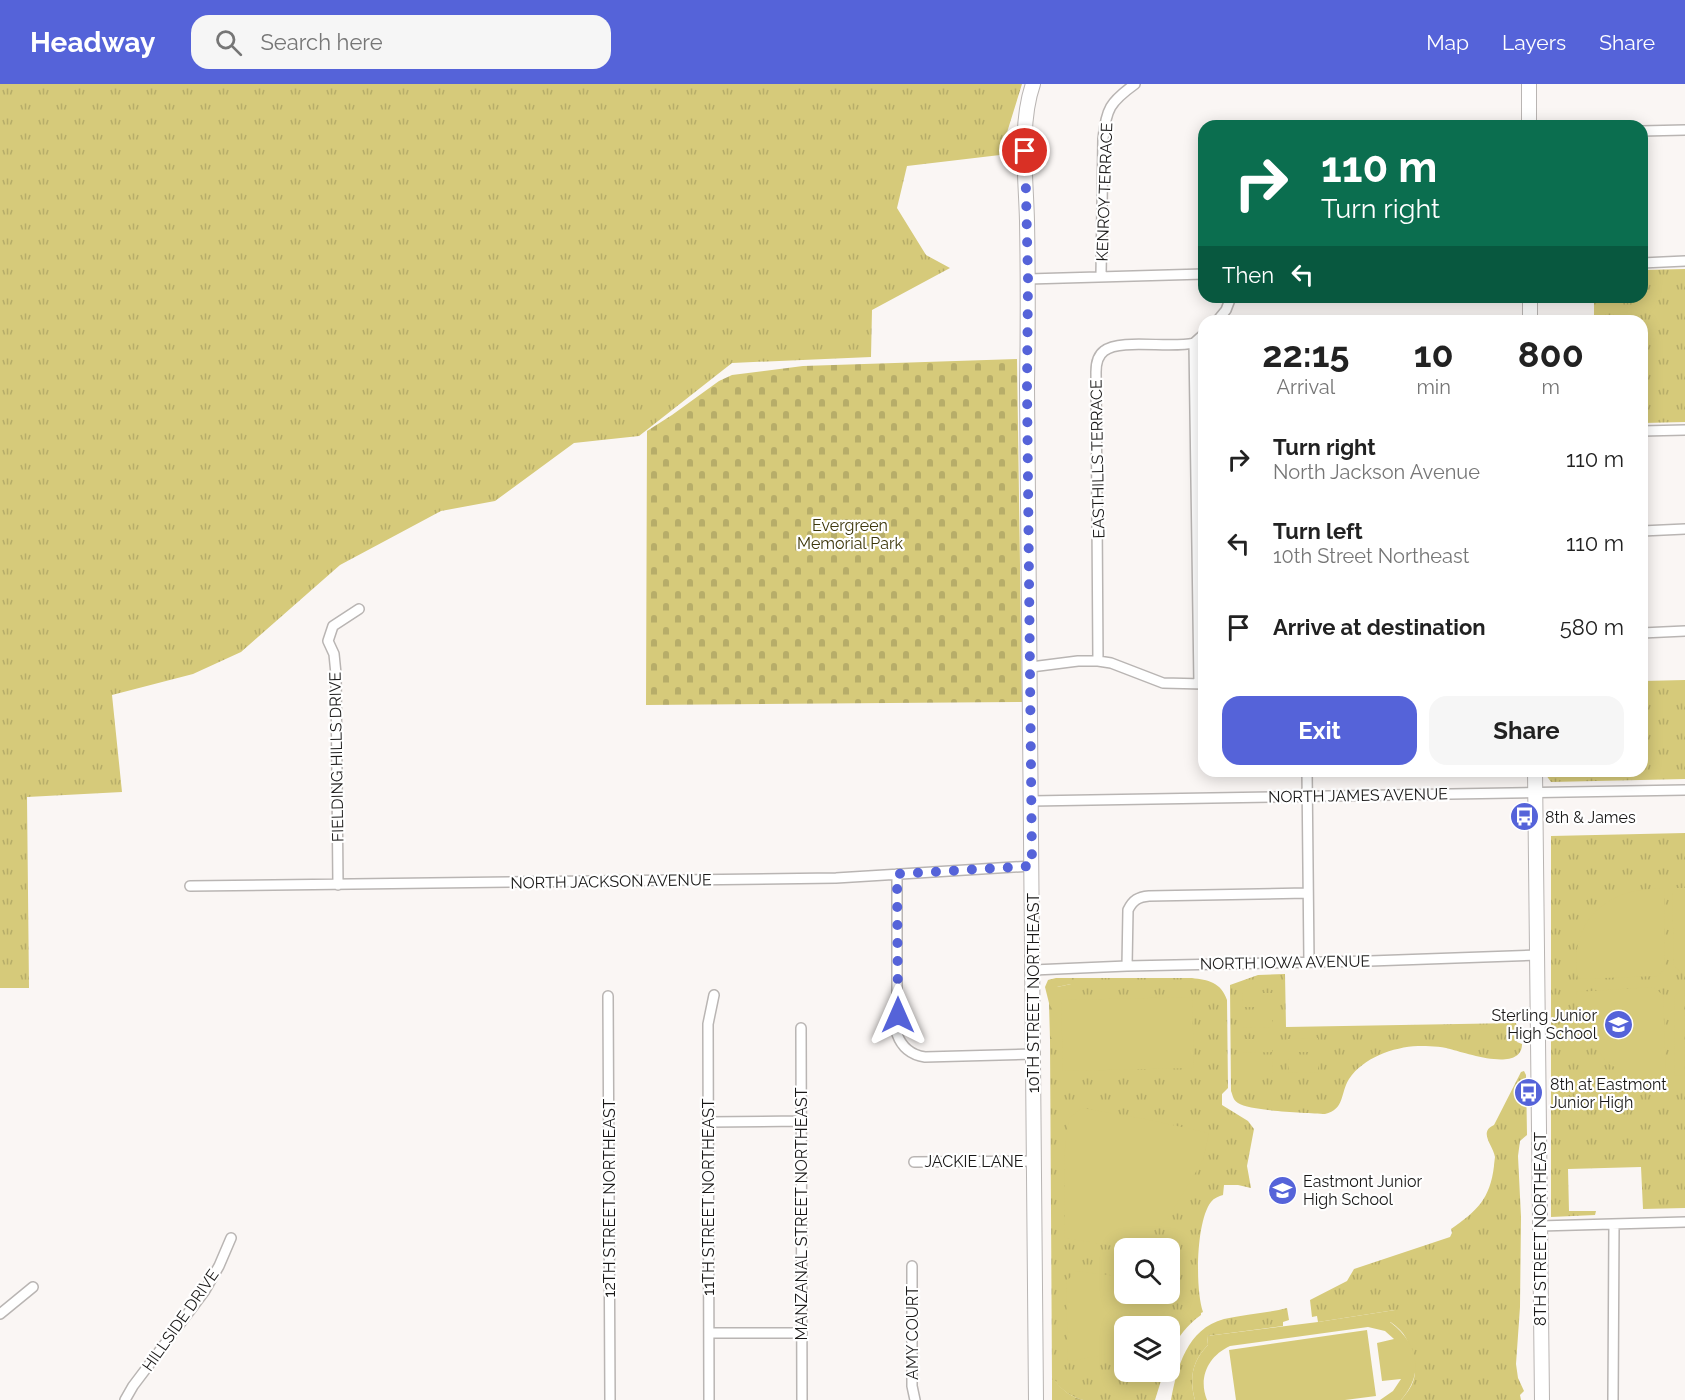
<!DOCTYPE html>
<style>
:root{--surface:#fff;--page:#f6f6f6;--text:#222;--muted:#767676;--accent:#5563d9}
body{margin:0;font-family:Raleway,sans-serif;background:var(--page);color:var(--text);height:100vh;display:flex;flex-direction:column;font-size:22px;white-space:nowrap}
*{box-sizing:border-box;margin:0}
p{font-size:20px;color:var(--muted)}
.icon{flex:none;width:33px;height:33px;fill:none;stroke:currentColor;stroke-width:2;stroke-linecap:round;stroke-linejoin:round}
.map{position:relative;flex:1;overflow:hidden}
.details{position:absolute;left:1198px;top:231px;width:450px;height:462px;display:flex;flex-direction:column;background:var(--surface);border-radius:18px;box-shadow:0 3px 15px #0003}
.details>*{flex:none}
.hud{position:absolute;left:1198px;top:36px;width:450px;height:183px;border-radius:18px;box-shadow:0 3px 15px #0003;background:#0b6e4f;color:#fff;overflow:hidden}
.controls{position:absolute;left:1114px;top:1154px;display:grid;gap:12px}
.controls a{display:grid;place-items:center;width:66px;height:66px;border-radius:12px;background:var(--surface);box-shadow:0 3px 15px #0003;font-size:30px}
.pin{position:absolute;display:grid;place-items:center;width:51px;height:51px;color:#fff;margin:-26px;border:3px solid #fff;border-radius:50%;box-shadow:0 2px 6px #0007}
.me{position:absolute;width:66px;margin:-33px;rotate:0deg;stroke-linejoin:round;filter:drop-shadow(0 0 4px #0008)}
.turn{display:flex;align-items:center;gap:21px;height:126px;padding:0 24px;font-size:27px}
.turn .icon{width:78px;height:78px;stroke-width:2.5}
.turn b{display:block;font-size:42px;line-height:51px}
.then{display:flex;align-items:center;height:57px;padding:0 24px;background:#0003;gap:12px;font-size:22px}
.eta{display:flex;justify-content:space-evenly;align-items:center;height:102px;text-align:center}
.eta b{font-size:36px;font-weight:700;line-height:42px}
.cta{display:flex;gap:12px;margin-top:auto;padding:12px 24px}
.cta a{flex:1;height:69px;border-radius:18px;background:var(--accent);color:#fff;font-size:24px;font-weight:700;line-height:69px;text-align:center}
.cta a+a{background:var(--page);color:var(--text)}
ul{padding:0;list-style:none}
li{display:flex;align-items:center;gap:18px;height:84px;padding:0 24px}
li div{flex:1}
li b{display:block;font-size:22px}
li em{font-style:normal}
header{display:flex;align-items:center;gap:36px;box-sizing:border-box;height:84px;padding:0 30px;background:var(--accent);color:#fff}
header strong{font-size:28px}
nav{display:flex;gap:33px;margin-inline-start:auto;font-size:21px}
.search{width:420px;height:54px;background:var(--page);display:flex;align-items:center;gap:15px;box-sizing:border-box;padding:0 21px;border-radius:18px;color:var(--muted);font-size:22px}
.map>svg:first-child{display:block}
.grass{fill:url(#grass-tufts);fill-rule:evenodd}
.forest{fill:url(#forest-firs)}
.cemetery{fill:url(#cemetery-stones)}
.pitch{fill:#d6ca7a}
.lines{fill:none;stroke-linecap:round;stroke-linejoin:round}
.street-casing{stroke:#b9b5b3;stroke-width:12}
.secondary-casing{stroke:#b9b5b3;stroke-width:16}
.street{stroke:#fff;stroke-width:9}
.secondary{stroke:#fff;stroke-width:14}
.route{stroke:#5563d9;stroke-width:10;stroke-dasharray:0 18}
.labels{text-anchor:middle;stroke-width:4.5;stroke-linejoin:round;paint-order:stroke}
.street-label{font-size:16px;fill:#1a1918;stroke:#fff}
.park-label{font-size:16px;fill:#3d370b;stroke:#fff}
.poi-label{font-size:16px;fill:#1a1918;stroke:#fff;text-anchor:start}
</style>
<header>
<strong>Headway</strong>
<div class="search"><svg class="icon" aria-label="search" viewBox="0 0 24 24"><circle cx="10" cy="10" r="6"/><path d="M15 15l6 6"/></svg>Search here</div>
<nav><a>Map</a><a>Layers</a><a>Share</a></nav>
</header>
<div class="map">
<svg width="1685" height="1316" viewBox="0 0 1685 1316">
<defs>
<pattern id="grass-tufts" width="24" height="20" patternUnits="userSpaceOnUse" patternTransform="scale(1.5)"><rect width="24" height="20" fill="#d6ca7a"/><path d="M3 7l-1-3M5 7V3M7 7l1-3M15 17l-1-3M17 17v-4M19 17l1-3" fill="none" stroke="#b7ad69"/></pattern>
<pattern id="forest-firs" width="22" height="20" patternUnits="userSpaceOnUse" patternTransform="scale(1.5)"><rect width="22" height="20" fill="#d6ca7a"/><path d="M5 1l3.5 6h-7zM16 11l3.5 6h-7z" fill="#b7ad69"/></pattern>
<pattern id="cemetery-stones" width="16" height="16" patternUnits="userSpaceOnUse" patternTransform="scale(1.5)"><rect width="16" height="16" fill="#d6ca7a"/><path d="M2 7V4a2 2 0 0 1 4 0v3zM10 15v-3a2 2 0 0 1 4 0v3z" fill="#b7ad69"/></pattern>
</defs>
<rect width="100%" height="100%" fill="#faf6f4"/>
<path class="grass" d="M0 0H1022L1000 71 907 82 897 124 926 171 950 184 872 226 871 273 732 279 639 352 574 359 495 417 441 427 340 481 241 568 193 590 112 611 122 708 27 713 29 904H0Z
M1685 185V338L1643 339 1642 237H1594V213H1642L1643 186Z
M1685 596V695L1551 698 1546 691V687H1642L1643 597Z
M1685 749V1124L1643 1125 1641 1083 1568 1085 1569 1127H1596L1595 1131 1551 1133V752Z
M1285 890 1286 943 1516 939 1519 950 1517 958 1522 960C1522 989 1466 969 1450 965 1440 962 1428 962 1418 962 1393 963 1363 974 1349 995 1340 1010 1345 1025 1325 1030 1307 1029 1250 1027 1238 1019 1233 1016 1233 1012 1231 1007L1230 901 1258 891Z
M1071 894H1192C1208 896 1221 898 1227 916L1228 1004 1222 1010V1021L1248 1037 1254 1045 1247 1082 1251 1104 1238 1101H1224L1223 1111C1219 1112 1214 1114 1211 1118 1196 1137 1195 1205 1203 1228L1201 1229V1231C1187 1241 1178 1253 1170 1269V1242H1125V1287H1164L1155 1316H1083C1072 1313 1062 1307 1055 1297L1052 1296 1050 955 1057 954V903L1071 900ZM1125 1164H1170V1209H1125Z
M1524 987 1526 991 1527 1051 1520 1057 1518 1072 1521 1133 1520 1223 1516 1280 1518 1294 1524 1307 1520 1311 1521 1316H1401C1416 1299 1418 1289 1411 1267 1406 1251 1403 1247 1389 1237L1395 1226 1318 1238 1317 1232 1312 1233 1310 1216 1347 1197 1354 1185 1450 1153 1452 1149 1451 1145C1477 1127 1490 1115 1494 1082 1494 1081 1495 1073 1495 1073 1493 1061 1478 1048 1494 1041L1521 988Z
M1287 1224 1289 1236 1283 1238V1242L1207 1252 1208 1261C1192 1277 1189 1295 1195 1316H1171C1177 1283 1187 1245 1224 1235 1245 1230 1268 1229 1287 1224Z"/>
<path class="forest" d="M1056 894H1071V900L1057 903V955H1050L1049 919 1045 903 1048 896Z
M1052 1296H1055C1062 1307 1072 1313 1083 1316H1052Z"/>
<path class="cemetery" d="M1017 275 1022 618 646 621 647 347 672 331 719 297 732 291 803 282Z"/>
<path class="pitch" d="M1664 804 1665 885 1657 892 1578 895C1570 851 1591 817 1635 807 1644 805 1655 805 1664 804Z
M1672 804H1685V890H1683L1674 882Z
M1653 903 1663 911 1666 991H1636L1610 981 1588 956 1578 931 1576 908Z
M1684 903 1685 991 1675 992 1674 913Z
M1242 909H1272V923H1243Z
M1192 913 1194 984 1063 987 1061 916Z
M1243 930H1272V943L1243 944Z
M1318 954V968H1288V955Z
M1243 955H1272V968L1243 969Z
M1243 975H1272L1273 989H1243Z
M1288 975H1318V988L1289 989Z
M1082 1024 1145 1035 1209 1049 1203 1076 1167 1136 1126 1164 1065 1154 1064 1072 1069 1034Z
M1076 1187 1125 1193V1209H1160L1155 1226 1147 1242H1125V1262C1106 1272 1088 1274 1068 1277L1066 1198Z
M1395 1226 1396 1236 1390 1238C1418 1259 1425 1289 1401 1316H1380L1393 1307 1401 1295 1382 1297 1377 1259 1394 1255 1385 1247 1368 1243 1230 1262C1208 1272 1198 1294 1207 1316H1195C1189 1295 1192 1277 1208 1261L1207 1252 1318 1238Z
M1367 1246 1376 1312 1345 1316H1236L1229 1266Z"/>
<g class="lines">
<defs>
<path id="street" d="M1642 47 1685 46
M1642 179 1685 177
M1101 192 1103 55C1106 25 1110 18 1135 0
M1028 195 1204 190
M1217 237 1226 226 1231 213
M1642 347 1685 346
M1642 447 1685 445
M1642 549 1685 547
M1098 577 1096 288C1096 280 1097 272 1104 267 1120 254 1171 265 1194 259
M1031 583 1078 577H1098L1111 579 1163 599 1204 600
M1199 600 1194 259 1204 250
M1307 687 1309 878
M1031 717 1685 706
M897 790V950C902 964 911 971 925 973L1033 970
M338 801 336 590 334 570 328 557 333 542 359 525
M190 802 836 794 1032 782
M1127 882 1128 826C1133 816 1138 813 1149 812L1307 809
M1033 886 1127 882 1370 877 1537 871
M608 912 610 1316
M801 944 802 1316
M708 1038 801 1037
M914 1078 1035 1077
M1539 1142 1685 1138
M912 1182V1302L915 1316
M0 1230 33 1203
M709 1249H802
M125 1316 133 1302 204 1208 219 1182 231 1154
M709 1316 708 940 714 911
M1613 1316 1614 1140"/>
<path id="secondary" d="M1033 0C1019 40 1026 95 1027 137 1028 193 1028 248 1027 303L1036 1316
M1529 0V42
M1530 213V237
M1535 687 1542 1316"/>
</defs>
<use href="#street" class="street-casing"/>
<use href="#secondary" class="secondary-casing"/>
<use href="#street" class="street"/>
<use href="#secondary" class="secondary"/>
</g>
<g class="lines">
<path class="route" d="M898 931 897 790 1032 782 1027 303 1028 195 1025 67"/>
</g>
<defs>
<symbol id="bus-disc" viewBox="-11 -11 22 22"><circle r="9.5" fill="#5563d9" stroke="#fff"/><path d="M-5-6H5V4H4V6H2V4H-2V6H-4V4H-5ZM-3.5-4V0h7V-4ZM-3.5 1.2v1.5H-2V1.2ZM2 1.2v1.5H3.5V1.2Z" fill="#fff"/></symbol>
<symbol id="school-disc" viewBox="-11 -11 22 22"><circle r="9.5" fill="#5563d9" stroke="#fff"/><path d="M0-5L7-2L0 1L-7-2ZM-4 1L0 2.5L4 1V4Q0 6-4 4Z" fill="#fff"/></symbol>
</defs>
<g fill-rule="evenodd">
<use href="#bus-disc" x="1508" y="716" width="33" height="33"/>
<use href="#school-disc" x="1602" y="924" width="33" height="33"/>
<use href="#bus-disc" x="1512" y="992" width="33" height="33"/>
<use href="#school-disc" x="1266" y="1090" width="33" height="33"/>
</g>
<g class="labels">
<g class="street-label">
<text transform="translate(1104 108) rotate(-88)" y="6">KENROY TERRACE</text>
<text transform="translate(1097 375) rotate(-91)" y="6">EASTHILLS TERRACE</text>
<text transform="translate(336 673) rotate(-91)" y="6">FIELDING HILLS DRIVE</text>
<text transform="translate(1358 711) rotate(-1)" y="6">NORTH JAMES AVENUE</text>
<text transform="translate(611 797) rotate(-1)" y="6">NORTH JACKSON AVENUE</text>
<text transform="translate(1285 878) rotate(-1)" y="6">NORTH IOWA AVENUE</text>
<text transform="translate(1033 909) rotate(-90)" y="6">10TH STREET NORTHEAST</text>
<text x="974" y="1083">JACKIE LANE</text>
<text transform="translate(708 1113) rotate(-90)" y="6">11TH STREET NORTHEAST</text>
<text transform="translate(609 1114) rotate(-90)" y="6">12TH STREET NORTHEAST</text>
<text transform="translate(801 1130) rotate(-90)" y="6">MANZANAL STREET NORTHEAST</text>
<text transform="translate(1540 1145) rotate(-90)" y="6">8TH STREET NORTHEAST</text>
<text transform="translate(180 1236) rotate(-55)" y="6">HILLSIDE DRIVE</text>
<text transform="translate(912 1249) rotate(-90)" y="6">AMY COURT</text>
</g>
<g class="park-label">
<text x="850" y="447">Evergreen<tspan x="850" dy="18">Memorial Park</tspan></text>
</g>
<g class="poi-label">
<text x="1545" y="739">8th &amp; James</text>
<text x="1597" y="937" text-anchor="end">Sterling Junior<tspan x="1597" dy="18">High School</tspan></text>
<text x="1550" y="1006">8th at Eastmont<tspan x="1550" dy="18">Junior High</tspan></text>
<text x="1303" y="1103">Eastmont Junior<tspan x="1303" dy="18">High School</tspan></text>
</g>
</g>
</svg>
<div class="controls">
<a><svg class="icon" aria-label="search" viewBox="0 0 24 24"><circle cx="10" cy="10" r="6"/><path d="M15 15l6 6"/></svg></a>
<a><svg class="icon" aria-label="layers" viewBox="0 0 24 24"><path d="M12 4l9 5-9 5-9-5zM3 14l9 5 9-5"/></svg></a>
</div>
<div class="pin" style="left:1025px;top:67px;background:#d93025"><svg class="icon" aria-label="arrive" viewBox="0 0 24 24"><path d="M6 21V4h12l-3 4 3 4H6"/></svg></div>
<svg class="me" style="left:898px;top:931px" viewBox="-20 -20 40 40"><path d="M0-17L14 15 0 8-14 15z" fill="#5563d9" stroke="#fff" stroke-width="4"/></svg>
<div class="hud">
<div class="turn"><svg class="icon" aria-label="right" viewBox="0 0 24 24"><path d="M7 20v-9h11M14 6l5 5-5 5"/></svg><div><b>110 m</b>Turn right</div></div>
<div class="then">Then<svg class="icon" aria-label="left" viewBox="0 0 24 24"><path d="M17 20v-9H6M10 6l-5 5 5 5"/></svg></div>
</div>
<section class="details">
<div class="eta">
<div><b>22:15</b><p>Arrival</p></div>
<div><b>10</b><p>min</p></div>
<div><b>800</b><p>m</p></div>
</div>
<ul>
<li><svg class="icon" aria-label="right" viewBox="0 0 24 24"><path d="M7 20v-9h11M14 6l5 5-5 5"/></svg><div><b>Turn right</b><p>North Jackson Avenue</p></div><em>110 m</em></li>
<li><svg class="icon" aria-label="left" viewBox="0 0 24 24"><path d="M17 20v-9H6M10 6l-5 5 5 5"/></svg><div><b>Turn left</b><p>10th Street Northeast</p></div><em>110 m</em></li>
<li><svg class="icon" aria-label="arrive" viewBox="0 0 24 24"><path d="M6 21V4h12l-3 4 3 4H6"/></svg><div><b>Arrive at destination</b></div><em>580 m</em></li>
</ul>
<div class="cta"><a>Exit</a><a>Share</a></div>
</section>
</div>
